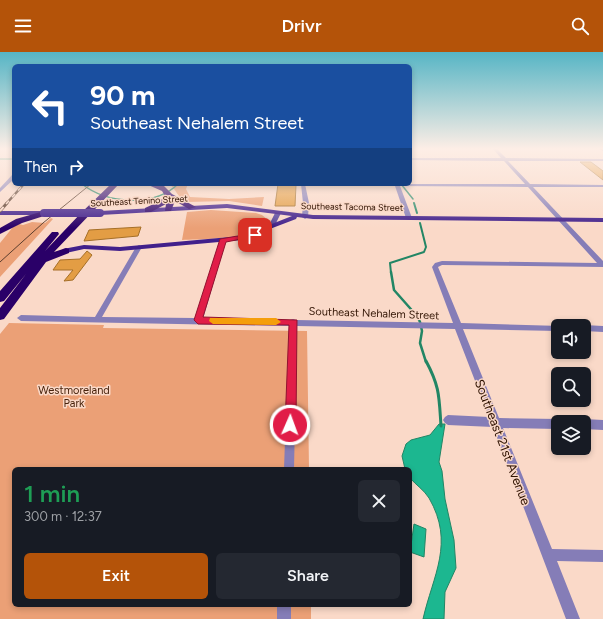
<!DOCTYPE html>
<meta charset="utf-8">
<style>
:root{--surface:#171b24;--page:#242831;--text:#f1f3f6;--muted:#9ea1a6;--accent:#b45309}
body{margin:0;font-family:Figtree,sans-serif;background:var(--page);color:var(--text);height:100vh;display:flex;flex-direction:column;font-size:15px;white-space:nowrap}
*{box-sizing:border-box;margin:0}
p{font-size:13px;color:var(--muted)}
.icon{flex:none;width:22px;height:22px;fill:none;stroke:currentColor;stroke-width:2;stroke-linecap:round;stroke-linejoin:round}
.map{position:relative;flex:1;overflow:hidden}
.details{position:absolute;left:12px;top:415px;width:400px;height:140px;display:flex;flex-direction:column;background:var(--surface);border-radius:6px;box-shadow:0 2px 6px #0003}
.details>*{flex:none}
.hud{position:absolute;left:12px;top:12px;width:400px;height:122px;border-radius:6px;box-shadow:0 2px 6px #0003;background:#1a4fa0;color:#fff;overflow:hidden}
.controls{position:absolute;left:551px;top:267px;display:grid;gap:8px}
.controls a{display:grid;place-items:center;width:40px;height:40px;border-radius:6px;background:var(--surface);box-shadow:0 2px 6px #0003;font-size:20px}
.pin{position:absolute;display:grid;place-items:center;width:34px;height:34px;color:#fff;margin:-17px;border-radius:8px;box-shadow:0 2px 6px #0006}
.me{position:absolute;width:44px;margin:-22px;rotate:2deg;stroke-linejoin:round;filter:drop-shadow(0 0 3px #0008)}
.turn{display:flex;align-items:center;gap:14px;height:84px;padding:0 12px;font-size:18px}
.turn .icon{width:52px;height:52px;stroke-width:2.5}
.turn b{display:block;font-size:28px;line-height:34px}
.then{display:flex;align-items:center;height:38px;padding:0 12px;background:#0003;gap:8px;font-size:15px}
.round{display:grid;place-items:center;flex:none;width:42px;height:42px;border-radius:6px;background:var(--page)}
.head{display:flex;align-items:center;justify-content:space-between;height:68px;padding:0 12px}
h1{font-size:24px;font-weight:600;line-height:30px;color:#1e9e55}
.cta{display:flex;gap:8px;margin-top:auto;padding:8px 12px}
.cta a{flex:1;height:46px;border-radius:6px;background:var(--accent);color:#fff;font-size:16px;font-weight:600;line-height:46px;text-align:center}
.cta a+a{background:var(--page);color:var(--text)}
header{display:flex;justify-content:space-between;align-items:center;height:52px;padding:0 12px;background:var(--accent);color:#fff;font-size:18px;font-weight:600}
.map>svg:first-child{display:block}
.green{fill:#eba076}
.water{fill:#1cb790;stroke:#228665}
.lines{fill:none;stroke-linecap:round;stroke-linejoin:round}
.stream-far3{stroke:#228665;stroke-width:1.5}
.stream-far2{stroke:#228665;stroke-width:2}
.stream-far1{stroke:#228665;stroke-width:2.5}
.stream{stroke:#228665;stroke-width:3}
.building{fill:#e39d44;stroke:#a56f28}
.street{fill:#857db7;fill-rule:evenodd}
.secondary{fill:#5c4a9f;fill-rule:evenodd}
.primary{fill:#41208b;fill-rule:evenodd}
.highway{fill:#2a0068;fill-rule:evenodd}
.tram{stroke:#5c3e2d;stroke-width:1}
.rail-far1-casing{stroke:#5c3e2d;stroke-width:2.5}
.rail-casing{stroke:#5c3e2d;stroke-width:3}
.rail-far1{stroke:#fad9c8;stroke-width:1.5;stroke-dasharray:4.5;stroke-linecap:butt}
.rail{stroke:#fad9c8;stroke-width:2;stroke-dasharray:5.5;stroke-linecap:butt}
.primary-bridge{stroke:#41208b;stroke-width:8}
.route{fill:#e11d48;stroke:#92132f}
.slow{fill:#f59e0b}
.labels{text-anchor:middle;stroke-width:3;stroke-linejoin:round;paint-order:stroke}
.far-street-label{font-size:9px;fill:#301302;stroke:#fad9c8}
.street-label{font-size:11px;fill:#301302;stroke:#fad9c8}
.park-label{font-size:11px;fill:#48230c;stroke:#fad9c8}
.near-street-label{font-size:13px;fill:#301302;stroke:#fad9c8}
</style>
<header><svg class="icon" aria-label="menu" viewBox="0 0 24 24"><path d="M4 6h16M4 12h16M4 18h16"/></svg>Drivr<svg class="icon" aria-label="search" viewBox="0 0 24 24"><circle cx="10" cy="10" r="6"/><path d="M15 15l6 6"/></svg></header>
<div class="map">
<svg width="603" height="567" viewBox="0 0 603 567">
<rect width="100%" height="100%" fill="#fad9c8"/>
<path class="green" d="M169 132H188L186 137 190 145 229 147 264 145 262 154 229 149 186 150C178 146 176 137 169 132Z
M211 158 256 161 262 163 268 168C259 188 201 187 182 188L187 160Z
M51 166 53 167 0 225V191L13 175 19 172 23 173 32 170 45 171Z
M9 271 104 273 103 276 307 279 309 417H14V553H311V567H0V282Z"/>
<path class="water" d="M439 372H445L439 410 442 419 445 447 454 488 456 516 445 540 444 567H423C433 523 455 491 429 446 424 438 416 433 410 426V417H405L402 404 406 392 411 388 430 383Z
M414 472 426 477 424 505 410 500Z"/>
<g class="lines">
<path class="stream-far3" d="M0 107H14
M82 132C107 152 155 155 178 132
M401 132 413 147"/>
<path class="stream-far2" d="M414 151 417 161
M391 221 390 211 424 200 426 195 420 171"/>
<path class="stream-far1" d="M391 220 394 238 417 264 420 270 422 279 420 291 426 310"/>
<path class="stream" d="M426 309C440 335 439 345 441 374"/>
</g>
<path class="building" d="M580 110H591L603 119V128Z
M278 132 296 133 295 154H275Z
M141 175 138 184 84 189 89 178Z
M87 199 92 203 73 228 64 229 73 218H53L60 208 80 207Z"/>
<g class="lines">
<path class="street" d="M493 97H497L506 106 603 107V109H508L530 132 603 133V135H533L603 209V215L442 213 438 215 461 271 561 274H558V279L463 277 499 366 558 367 562 370H558V377L503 376 552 497 603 498V510L557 509 580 567H566L493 375 448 373 445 371 443 368 445 365 448 363 489 365 455 277 297 274 294 417H284L289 274 21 269 17 266 21 263 95 265 136 195 139 193 142 195 102 265 195 266 220 188 223 186 226 188 203 267 290 268 293 267 296 268 453 271 432 215 435 211 442 209 597 211 528 135 400 134 412 166 409 168 406 166 395 134 342 133 340 132H525L504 109 410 108V106H501Z
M12 123H14V127L0 140V136Z
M301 132H305L309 151 308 165 305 167 302 165 303 151Z
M584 273 603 274V280L584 279V274H581Z
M584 367 603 368V378L584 377V370H580Z
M277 553H291V567H277Z"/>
<path class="secondary" d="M599 97H603V99Z
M278 159 281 161 275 173 270 174 269 173 275 161Z"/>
<path class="primary" d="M227 152 313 163 603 166V170L313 167 297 165 296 167 241 188 120 199 84 197 66 201 62 199 63 197 84 193 120 195 241 184 292 164 227 156 100 163 97 161 100 159Z
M0 159H44L47 161 44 163H0Z"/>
<path class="highway" d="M111 132H119L54 200 66 196 69 197V201L46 210 4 267 0 268V256L26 222 4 249 0 250V239L52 180H58L59 182 45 199 81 161Z
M146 132 164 134 172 142 196 155 189 157 175 149 171 159H165L166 152 151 160H145V156L160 149 165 144 162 139Z
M44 159H47V163L22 171 0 182V176L16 167Z"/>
<path class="tram" d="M0 210 43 171 91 132"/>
<defs>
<path id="rail-far1" d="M6 152 24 132"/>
<path id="rail" d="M0 159 7 151"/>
</defs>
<use href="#rail-far1" class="rail-far1-casing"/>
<use href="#rail" class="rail-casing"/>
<use href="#rail-far1" class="rail-far1"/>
<use href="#rail" class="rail"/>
<path class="primary-bridge" d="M44 161H100"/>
</g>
<linearGradient id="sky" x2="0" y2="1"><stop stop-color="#56b5c5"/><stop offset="0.55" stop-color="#fdeee6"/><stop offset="1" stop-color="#fdeee6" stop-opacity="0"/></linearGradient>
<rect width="603" height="176" fill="url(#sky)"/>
<path class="route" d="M255 181 258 183 257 184 226 190 203 265 297 268 296 373 294 377 290 378 286 377 285 373 289 273 198 272 194 268 220 187Z"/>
<path class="slow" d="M210 266H276L281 270 276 273 213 272 209 269Z"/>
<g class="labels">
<g class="far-street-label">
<text transform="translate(139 149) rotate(-3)" y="3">Southeast Tenino Street</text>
<text transform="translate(352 155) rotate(1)" y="3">Southeast Tacoma Street</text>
</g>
<g class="street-label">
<text transform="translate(374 261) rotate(2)" y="4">Southeast Nehalem Street</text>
</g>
<g class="park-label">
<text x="74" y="342">Westmoreland<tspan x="74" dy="13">Park</tspan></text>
</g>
<g class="near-street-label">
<text transform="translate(503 390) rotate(69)" y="5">Southeast 21st Avenue</text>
</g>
</g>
</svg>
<div class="controls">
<a><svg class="icon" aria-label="sound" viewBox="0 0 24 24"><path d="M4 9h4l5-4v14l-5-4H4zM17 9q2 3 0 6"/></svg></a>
<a><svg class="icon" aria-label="search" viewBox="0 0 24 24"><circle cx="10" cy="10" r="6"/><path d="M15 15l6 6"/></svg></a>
<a><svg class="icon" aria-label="layers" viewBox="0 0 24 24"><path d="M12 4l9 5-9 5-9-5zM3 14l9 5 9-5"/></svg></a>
</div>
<div class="pin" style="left:255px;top:183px;background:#d93025"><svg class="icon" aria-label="arrive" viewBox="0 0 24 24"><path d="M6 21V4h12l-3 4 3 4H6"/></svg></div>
<svg class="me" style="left:290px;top:373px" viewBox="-20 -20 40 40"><circle r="17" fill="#e11d48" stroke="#fff" stroke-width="3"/><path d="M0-11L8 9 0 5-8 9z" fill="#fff"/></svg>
<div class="hud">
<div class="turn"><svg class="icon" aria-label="left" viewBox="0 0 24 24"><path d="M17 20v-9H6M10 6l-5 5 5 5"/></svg><div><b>90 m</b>Southeast Nehalem Street</div></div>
<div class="then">Then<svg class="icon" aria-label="right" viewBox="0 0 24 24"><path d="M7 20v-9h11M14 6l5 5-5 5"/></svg></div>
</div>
<section class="details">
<div class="head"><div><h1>1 min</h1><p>300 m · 12:37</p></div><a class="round"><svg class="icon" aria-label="close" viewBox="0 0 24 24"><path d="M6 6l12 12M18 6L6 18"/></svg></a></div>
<div class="cta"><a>Exit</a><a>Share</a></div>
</section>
</div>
